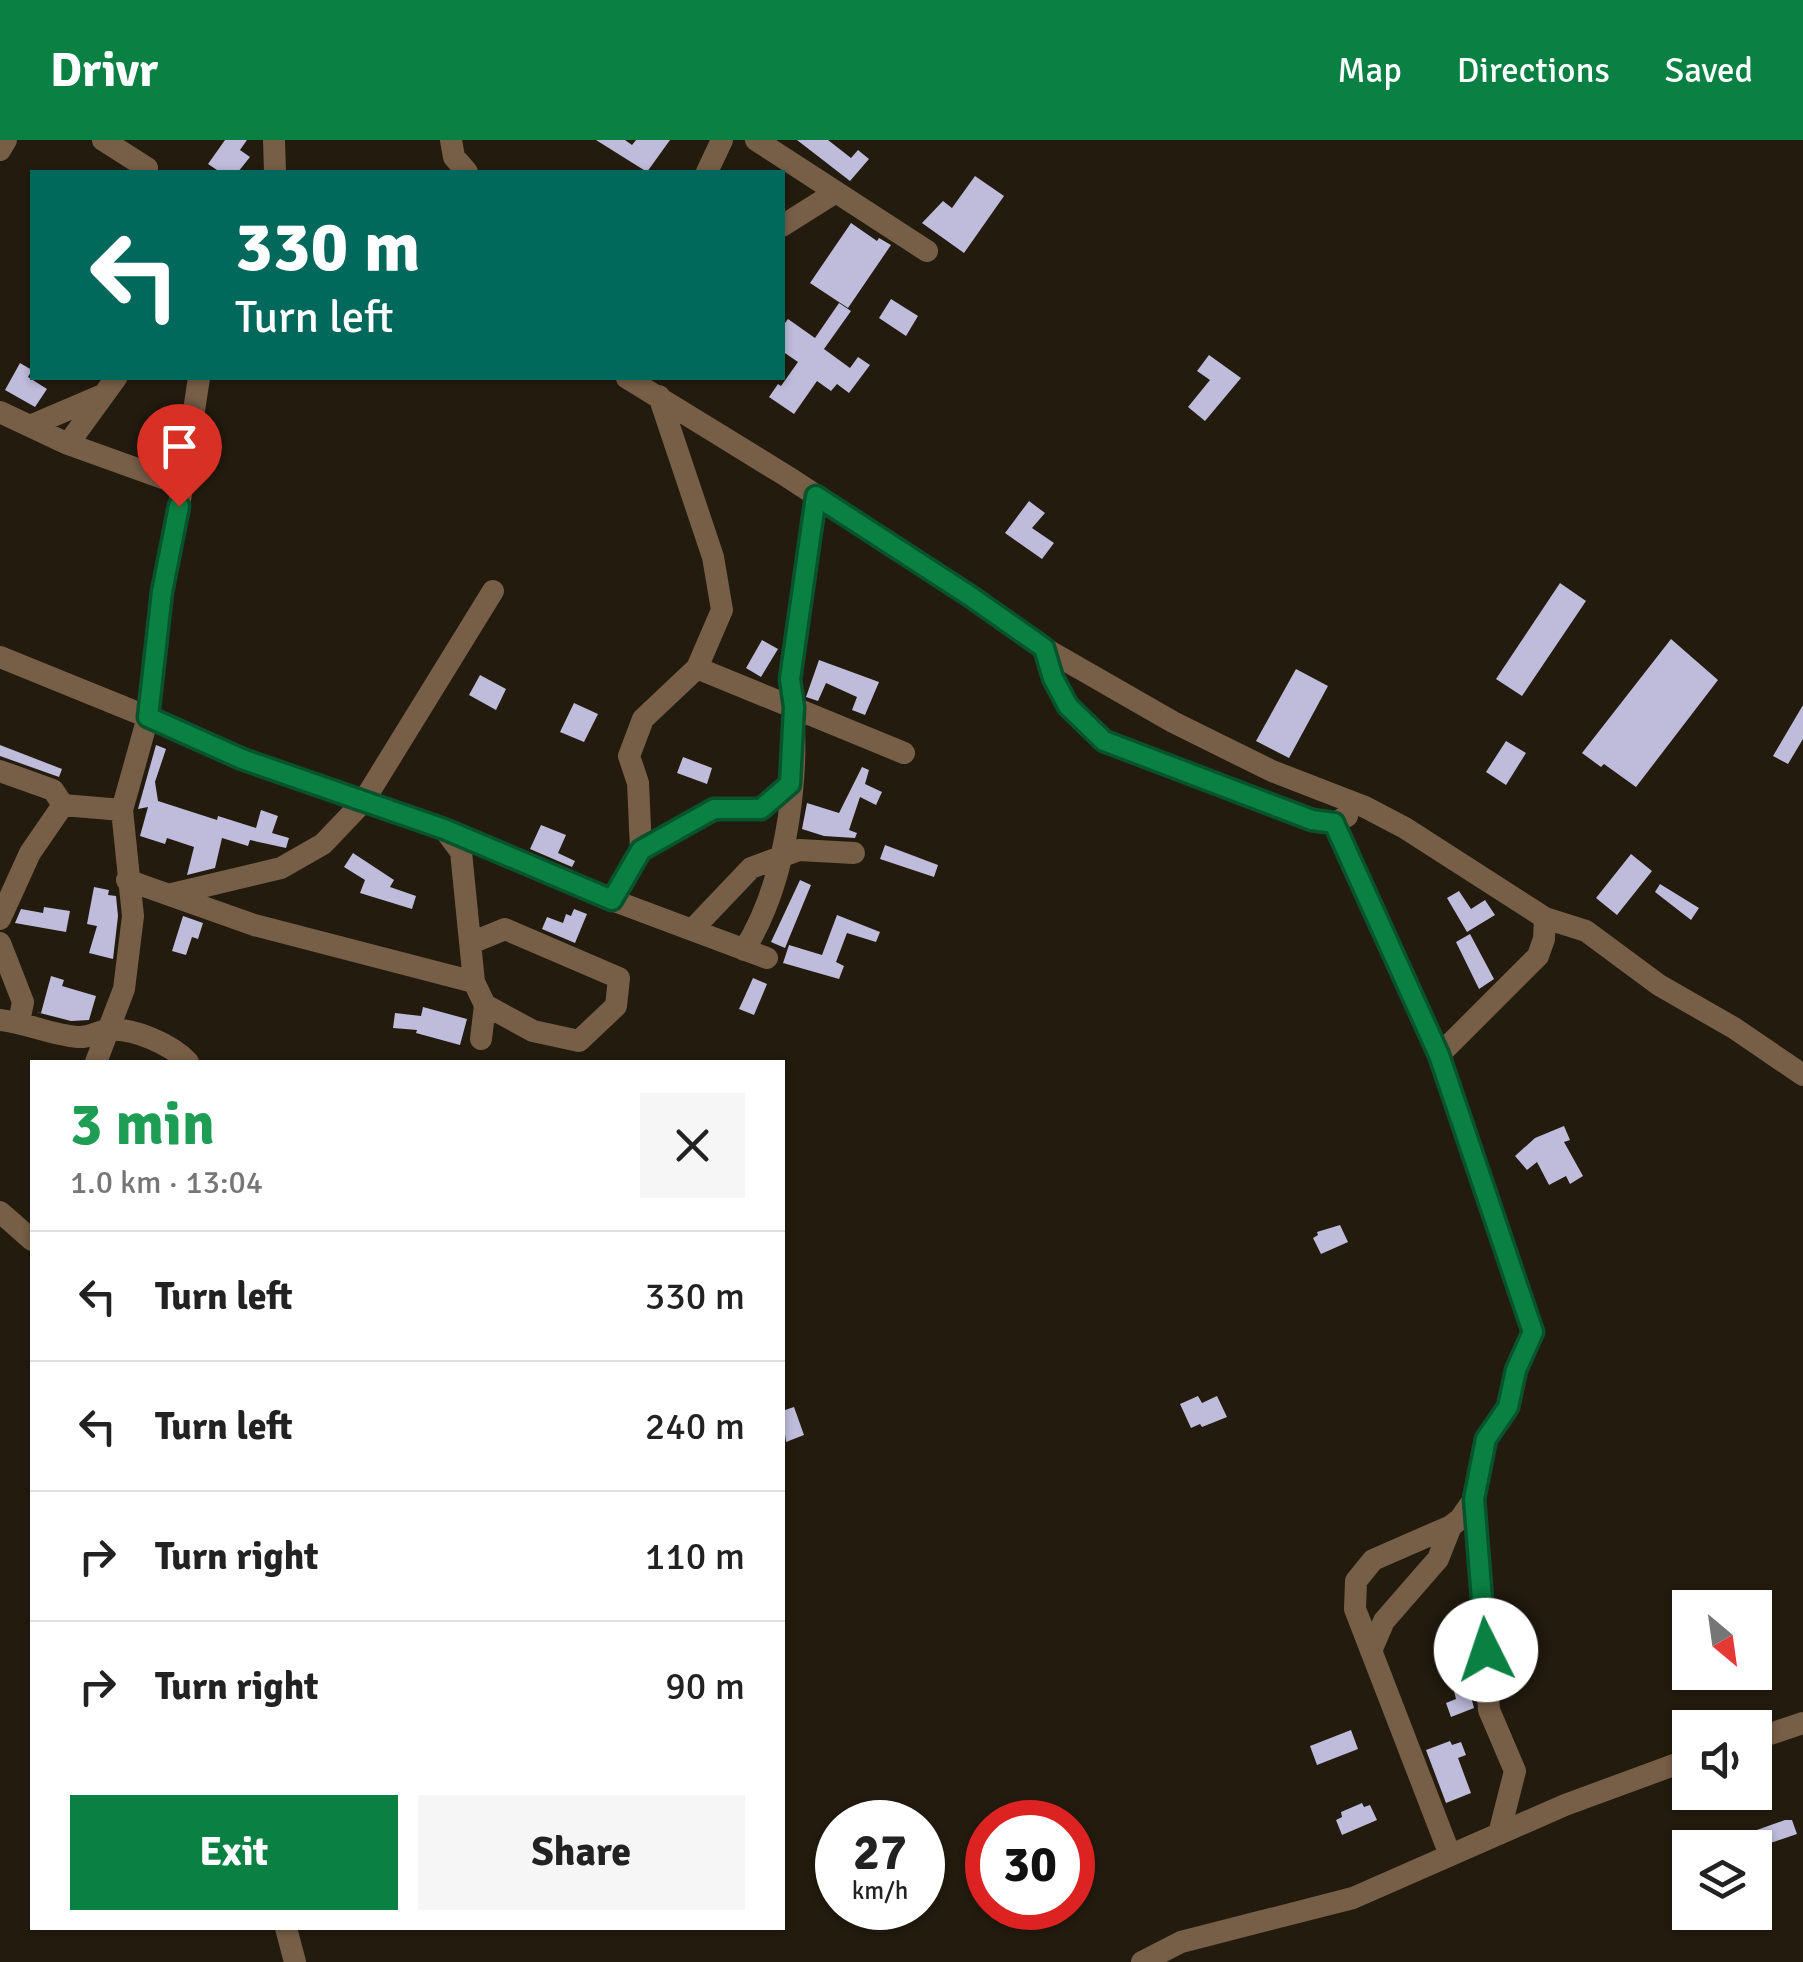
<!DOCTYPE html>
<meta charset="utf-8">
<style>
:root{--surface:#fff;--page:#f6f6f6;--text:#222;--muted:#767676;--line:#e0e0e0;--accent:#0b8043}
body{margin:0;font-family:Signika,sans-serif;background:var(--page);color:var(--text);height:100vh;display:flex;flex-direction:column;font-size:38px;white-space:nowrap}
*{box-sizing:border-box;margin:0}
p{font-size:32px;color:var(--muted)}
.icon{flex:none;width:55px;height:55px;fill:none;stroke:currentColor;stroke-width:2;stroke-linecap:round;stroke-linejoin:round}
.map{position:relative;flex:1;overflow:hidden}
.drawer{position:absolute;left:30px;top:920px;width:755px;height:870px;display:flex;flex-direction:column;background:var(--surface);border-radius:0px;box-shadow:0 2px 8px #0004}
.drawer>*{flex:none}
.guide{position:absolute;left:30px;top:30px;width:755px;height:210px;border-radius:0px;box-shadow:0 2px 8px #0004;background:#00695c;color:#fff;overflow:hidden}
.needle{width:65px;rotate:151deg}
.buttons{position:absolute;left:1672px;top:1450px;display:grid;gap:20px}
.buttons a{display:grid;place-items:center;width:100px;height:100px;border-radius:0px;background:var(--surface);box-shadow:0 2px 8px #0004;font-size:50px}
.speed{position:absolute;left:815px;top:1660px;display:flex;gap:20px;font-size:50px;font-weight:700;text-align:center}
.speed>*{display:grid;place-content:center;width:130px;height:130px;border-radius:50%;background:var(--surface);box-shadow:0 2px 8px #0004;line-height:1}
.speed small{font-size:25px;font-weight:400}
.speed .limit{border:15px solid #d22;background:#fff;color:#111}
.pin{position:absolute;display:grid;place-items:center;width:85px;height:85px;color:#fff;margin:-102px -42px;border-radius:50% 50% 50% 0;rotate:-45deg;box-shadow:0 0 10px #0007}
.pin .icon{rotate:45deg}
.me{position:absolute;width:110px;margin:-55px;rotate:356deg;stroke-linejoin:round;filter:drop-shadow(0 0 8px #0008)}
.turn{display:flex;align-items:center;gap:35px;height:210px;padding:0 40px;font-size:45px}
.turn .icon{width:130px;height:130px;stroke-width:2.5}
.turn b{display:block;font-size:70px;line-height:85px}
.round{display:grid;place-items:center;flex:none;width:105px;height:105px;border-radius:0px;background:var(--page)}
.head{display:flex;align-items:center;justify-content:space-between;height:170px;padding:0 40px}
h1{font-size:60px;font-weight:700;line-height:75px;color:#1e9e55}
.cta{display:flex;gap:20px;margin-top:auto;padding:20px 40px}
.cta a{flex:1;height:115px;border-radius:0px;background:var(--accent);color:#fff;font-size:40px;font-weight:700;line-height:115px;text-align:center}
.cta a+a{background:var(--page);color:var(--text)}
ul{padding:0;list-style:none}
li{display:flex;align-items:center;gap:30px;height:130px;padding:0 40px;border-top:2px solid var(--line)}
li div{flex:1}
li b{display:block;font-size:38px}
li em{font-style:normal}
header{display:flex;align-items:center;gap:60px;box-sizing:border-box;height:140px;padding:0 50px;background:var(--accent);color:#fff}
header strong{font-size:48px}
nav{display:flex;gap:55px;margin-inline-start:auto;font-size:35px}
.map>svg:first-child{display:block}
.building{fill:#bebbdb}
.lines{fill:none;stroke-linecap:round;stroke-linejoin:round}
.minor{stroke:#775e47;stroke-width:22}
.route-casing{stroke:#07532c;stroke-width:25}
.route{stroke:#0b8043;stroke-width:18}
</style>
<header>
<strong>Drivr</strong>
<nav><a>Map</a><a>Directions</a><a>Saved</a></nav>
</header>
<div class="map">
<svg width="1803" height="1822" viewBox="0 0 1803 1822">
<rect width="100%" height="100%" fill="#221b0e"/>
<path class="building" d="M225 0H247L240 10 250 17 238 32H220L208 24Z
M596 0H625L632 5 636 0H670L647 32Z
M797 0H828L851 18 858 10 869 19 850 41Z
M975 36 1004 56 964 113 922 83 943 61 952 68Z
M851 83 877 101 879 98 891 105 848 168 810 143Z
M891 159 918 176 906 196 879 178Z
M839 163 851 171 824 209 850 228 858 217 870 225 849 253 837 244 831 251 817 241 794 274 769 257 778 244 781 246 798 222 782 211V187L788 179 815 198Z
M1209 215 1241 238 1205 281 1188 267 1210 240 1197 231Z
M20 223 32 230 28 237 47 249 35 267 5 250Z
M1029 361 1045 373 1032 388 1054 403 1042 419 1005 393Z
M1560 443 1586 461 1522 556 1496 539Z
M1671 499 1718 540 1636 647 1604 624 1601 627 1582 613Z
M762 500 778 509 761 537 746 528Z
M819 520 879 542 865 575 852 570 857 557 826 543 818 561 806 557Z
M1296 529 1328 546 1289 618 1256 601Z
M480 535 506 549 496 570 469 555Z
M574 563 598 574 584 602 560 592Z
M1803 565V599L1788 624 1773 616Z
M1506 601 1526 613 1506 645 1486 632Z
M0 605 62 629 59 637 0 616Z
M156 605 166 609 155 642 158 661 217 680 218 676 256 688 261 670 278 676 272 693 289 698 286 708 250 700 248 706 222 698 215 728 187 735 194 707 167 698 165 704 140 696 148 667 138 669Z
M683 617 712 628 707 644 677 633Z
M862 627 869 630 865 644 882 652 876 665 860 657 849 690 857 693 855 698 824 696 802 689 807 663 839 673Z
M541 685 566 695 558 713 575 721 572 727 530 709Z
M885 705 938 725 934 737 880 719Z
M353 713 394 740 390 747 416 756 412 769 360 753 365 740 344 727Z
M1631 714 1652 731 1617 775 1596 758Z
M800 740 811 745 785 808 771 802Z
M1660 744 1699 768 1691 780 1655 752Z
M94 747 109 750 108 755 116 756 118 776 113 819 89 813 97 786 87 784Z
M1459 751 1471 769 1485 760 1495 775 1467 792 1447 758Z
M44 767 70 771 66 792 15 783 21 769 43 773Z
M574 769 587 774 575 803 542 789 547 777 563 783 566 774 571 776Z
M837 775 880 792 876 802 847 793 836 822 844 826 839 839 783 823 789 805 822 815Z
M183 776 203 783 198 799 192 797 186 815 172 811Z
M1470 794 1494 839 1479 849 1456 802Z
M51 836 64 840 62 846 96 856 89 880 71 881 36 872 41 873Z
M753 838 767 844 754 875 739 869Z
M423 867 467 879 460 905 416 893 417 890 393 888 395 873 421 876Z
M1564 986 1570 1000 1564 1002 1583 1036 1570 1044 1566 1036 1549 1045 1537 1022 1527 1030 1515 1016 1535 998Z
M1340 1085 1348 1102 1321 1114 1313 1098 1318 1095 1317 1092Z
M1198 1256 1202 1263 1217 1256 1227 1277 1202 1287 1200 1284 1191 1288 1180 1264Z
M794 1267 804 1295 786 1302 782 1271Z
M1463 1526 1474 1568 1451 1577 1446 1563 1456 1559 1449 1530Z
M1351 1590 1358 1609 1317 1625 1310 1606Z
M1450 1601 1452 1605 1461 1602 1466 1615 1458 1618 1471 1653 1446 1663 1426 1610Z
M1362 1663 1364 1667 1370 1665 1377 1680 1342 1695 1336 1680 1342 1677 1341 1672Z
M1785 1680H1792L1797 1694 1756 1708H1744L1740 1696Z"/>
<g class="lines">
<path class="minor" d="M103 0 147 28
M274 0 275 32
M451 0 454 17 467 32
M756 0 927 111
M0 10 6 0
M707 32 722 0
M782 86 836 52
M627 238 788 337 970 456 1044 508 1173 582 1272 631 1365 667 1405 688 1545 778 1586 791 1659 845 1734 888 1803 935
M659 256 713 417 722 470 697 528
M0 272 68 304 182 345
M32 285 100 256
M68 304 116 238
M1044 508 1053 538 1068 566 1105 601 1312 680 1335 683 1347 676
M0 517 148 577 242 619 444 689 612 760 767 818
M0 631 53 650 63 665 122 670
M1335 683 1439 915 1533 1193 1516 1229 1508 1267 1486 1299 1474 1359 1489 1570 1515 1631 1499 1694
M444 689 461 712 474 842 485 865 481 899
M641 709 715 669H761L791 645
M127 740 254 785 474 842
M172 754 281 728 323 704 363 662 493 451
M612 760 641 709 638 643 629 616 643 579 697 528 904 613
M0 779 30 713 63 665
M692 790 751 728 799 710 854 713
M0 803 23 862 19 882
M471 803 505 789 619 838 616 866 579 901 533 891 485 865
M744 810C789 739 803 621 789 539L816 356
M0 880C27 883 52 895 78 897 90 898 98 891 108 890 133 887 172 905 188 922
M1439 915 1538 816 1544 799 1545 778
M96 922 124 849 133 776 122 670 148 577 161 452 176 386 199 238
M0 1072 32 1100
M1371 1511 1384 1481 1438 1419 1451 1386
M1755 1599 1803 1583
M1450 1715 1355 1469 1356 1441 1373 1420 1451 1386 1460 1379 1474 1359
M286 1788 295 1822
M1142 1822 1181 1802 1353 1758 1565 1665 1690 1619"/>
</g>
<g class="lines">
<defs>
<path id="route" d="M179 366 162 452 148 577 242 619 444 689 612 760 641 710 714 669H761L790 644 794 567 790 539 816 356 970 456 1044 508 1053 538 1068 566 1104 601 1312 680 1334 683 1439 915 1533 1192 1516 1230 1508 1267 1486 1299 1474 1359 1486 1510"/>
</defs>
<use href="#route" class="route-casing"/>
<use href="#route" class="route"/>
</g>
</svg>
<div class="buttons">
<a><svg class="needle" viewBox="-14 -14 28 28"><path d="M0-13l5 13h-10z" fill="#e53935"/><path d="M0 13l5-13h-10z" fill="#767676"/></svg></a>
<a><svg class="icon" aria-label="sound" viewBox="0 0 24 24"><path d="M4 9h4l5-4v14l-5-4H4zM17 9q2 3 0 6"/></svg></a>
<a><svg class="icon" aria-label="layers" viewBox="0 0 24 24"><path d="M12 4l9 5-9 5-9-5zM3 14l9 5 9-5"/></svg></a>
</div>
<div class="speed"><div>27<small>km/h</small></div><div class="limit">30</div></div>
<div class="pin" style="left:179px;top:366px;background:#d93025"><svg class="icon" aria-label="arrive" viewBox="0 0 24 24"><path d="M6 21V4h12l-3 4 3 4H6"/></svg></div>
<svg class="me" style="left:1486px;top:1510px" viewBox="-20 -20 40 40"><circle r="19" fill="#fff"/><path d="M0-13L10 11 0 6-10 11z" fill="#0b8043"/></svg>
<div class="guide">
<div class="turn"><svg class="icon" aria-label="left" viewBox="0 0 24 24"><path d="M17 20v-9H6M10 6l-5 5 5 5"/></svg><div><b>330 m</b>Turn left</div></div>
</div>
<section class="drawer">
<div class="head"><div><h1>3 min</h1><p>1.0 km · 13:04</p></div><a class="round"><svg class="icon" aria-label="close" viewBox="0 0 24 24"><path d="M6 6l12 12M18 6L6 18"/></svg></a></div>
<ul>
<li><svg class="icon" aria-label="left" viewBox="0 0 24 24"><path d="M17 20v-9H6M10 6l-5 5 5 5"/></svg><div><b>Turn left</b></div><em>330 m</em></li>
<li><svg class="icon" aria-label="left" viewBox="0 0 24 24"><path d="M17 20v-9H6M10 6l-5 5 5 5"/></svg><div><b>Turn left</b></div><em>240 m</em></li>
<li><svg class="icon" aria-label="right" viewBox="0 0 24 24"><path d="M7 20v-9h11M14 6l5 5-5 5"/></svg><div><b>Turn right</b></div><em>110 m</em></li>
<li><svg class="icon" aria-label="right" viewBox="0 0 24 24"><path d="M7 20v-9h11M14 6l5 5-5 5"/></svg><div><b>Turn right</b></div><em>90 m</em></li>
</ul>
<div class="cta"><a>Exit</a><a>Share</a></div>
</section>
</div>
